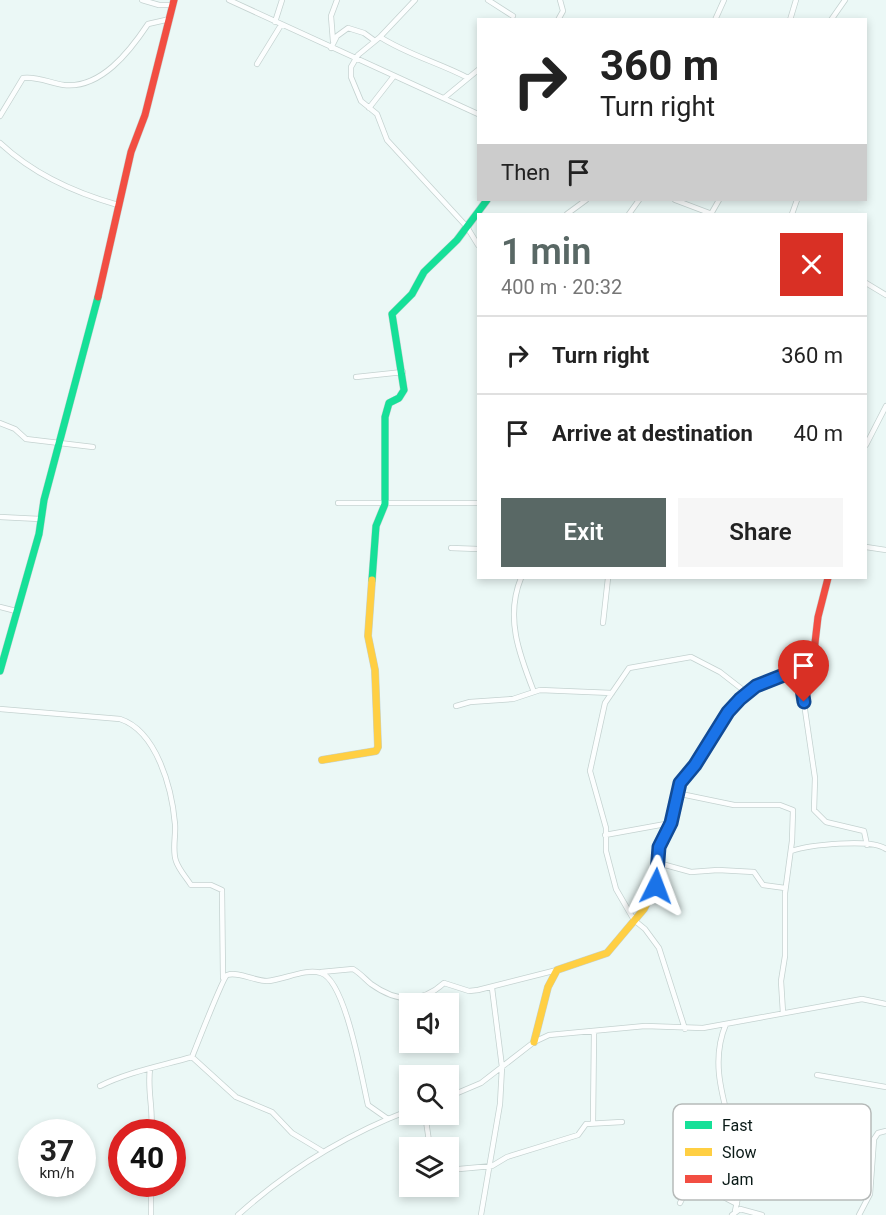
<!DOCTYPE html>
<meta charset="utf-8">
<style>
:root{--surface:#fff;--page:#f6f6f6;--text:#222;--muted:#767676;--line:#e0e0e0;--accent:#596865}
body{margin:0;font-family:Roboto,sans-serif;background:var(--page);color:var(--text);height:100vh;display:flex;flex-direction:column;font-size:22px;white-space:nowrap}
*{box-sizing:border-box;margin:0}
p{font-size:20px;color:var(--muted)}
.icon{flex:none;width:33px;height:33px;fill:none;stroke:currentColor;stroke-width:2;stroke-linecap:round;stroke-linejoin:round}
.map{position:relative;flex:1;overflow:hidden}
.sheet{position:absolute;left:477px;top:213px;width:390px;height:366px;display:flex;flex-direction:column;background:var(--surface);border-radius:0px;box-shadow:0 3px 9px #0003}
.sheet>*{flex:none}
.banner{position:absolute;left:477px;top:18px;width:390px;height:183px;border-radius:0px;box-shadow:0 3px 9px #0003;background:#fff;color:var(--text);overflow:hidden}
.buttons{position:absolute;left:399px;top:993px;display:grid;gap:12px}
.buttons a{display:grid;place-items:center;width:60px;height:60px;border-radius:0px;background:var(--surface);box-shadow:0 3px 9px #0003;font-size:30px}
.speed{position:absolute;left:18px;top:1119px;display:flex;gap:12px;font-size:30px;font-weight:700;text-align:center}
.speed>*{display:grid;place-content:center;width:78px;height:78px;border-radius:50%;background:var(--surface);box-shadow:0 3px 9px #0003;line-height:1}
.speed small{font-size:15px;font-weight:400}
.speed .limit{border:9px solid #d22;background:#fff;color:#111}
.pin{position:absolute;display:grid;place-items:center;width:51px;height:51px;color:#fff;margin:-62px -26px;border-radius:50% 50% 50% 0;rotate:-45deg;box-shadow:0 0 6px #0007}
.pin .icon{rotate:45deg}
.me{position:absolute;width:66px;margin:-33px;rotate:3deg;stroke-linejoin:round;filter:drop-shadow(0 0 4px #0008)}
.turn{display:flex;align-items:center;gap:21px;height:126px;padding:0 24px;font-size:27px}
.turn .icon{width:78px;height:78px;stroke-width:2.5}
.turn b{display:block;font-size:42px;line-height:51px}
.then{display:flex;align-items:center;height:57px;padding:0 24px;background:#0003;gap:12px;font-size:22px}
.round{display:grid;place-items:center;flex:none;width:63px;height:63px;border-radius:0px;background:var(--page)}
.overview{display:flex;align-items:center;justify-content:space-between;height:102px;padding:0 24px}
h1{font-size:36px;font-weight:600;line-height:45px;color:var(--accent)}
.cta{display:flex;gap:12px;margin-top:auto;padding:12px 24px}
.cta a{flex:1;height:69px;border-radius:0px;background:var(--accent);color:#fff;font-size:24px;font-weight:600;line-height:69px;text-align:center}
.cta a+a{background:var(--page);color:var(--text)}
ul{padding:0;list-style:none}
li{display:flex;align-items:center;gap:18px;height:78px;padding:0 24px;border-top:2px solid var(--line)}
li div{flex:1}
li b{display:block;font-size:22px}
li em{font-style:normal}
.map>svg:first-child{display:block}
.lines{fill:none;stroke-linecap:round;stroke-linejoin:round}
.street-casing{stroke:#c4d2d0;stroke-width:6}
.fast-casing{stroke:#c4d2d0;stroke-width:8}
.slow-casing{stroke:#c4d2d0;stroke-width:8}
.jam-casing{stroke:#c4d2d0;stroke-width:8}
.street{stroke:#fcfefe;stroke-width:4.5}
.fast{stroke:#16e098;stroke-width:7}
.slow{stroke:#ffcf43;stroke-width:7}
.jam{stroke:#f24e42;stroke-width:7}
.route-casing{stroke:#114b97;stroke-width:15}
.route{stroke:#1a73e8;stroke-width:10}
.key{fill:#fff;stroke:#b6bab9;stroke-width:1.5}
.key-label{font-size:16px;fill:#0a1a17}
</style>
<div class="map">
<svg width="886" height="1215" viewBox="0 0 886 1215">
<rect width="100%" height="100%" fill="#ebf8f6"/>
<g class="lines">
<defs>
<path id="street" d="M142 0 159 5H173
M229 0 478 114
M415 0 380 37 358 55 351 67V77L361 101 377 114 387 140 467 227 478 245
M488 0 513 16
M558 20 563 11 560 0
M715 20 724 0
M790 20 796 0
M831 20 845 0
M275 22 282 0
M380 37C408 55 440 63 468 78
M333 41 331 16 337 0
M331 48 337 36 348 28 364 33 375 41
M257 64 281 25
M444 98 478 70
M369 108 394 76
M0 116 23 78C37 76 50 83 64 85 101 89 130 51 148 24L170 19
M0 143C33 174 75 193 118 205
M675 200 712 214
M567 214 586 200
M629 214 639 200
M711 214 719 200
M792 214 797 200
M866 283 886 295
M356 377 403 372
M0 423 15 429 26 439 93 447
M866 445 886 406
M338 503H478
M0 517 40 519
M866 547 886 550
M451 548 478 549
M521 578C505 617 519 654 534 692
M0 607 16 611
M603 623 608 578
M799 669 815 778 814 810 826 822 864 831 867 845
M456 706 470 702 513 699 540 690 612 693
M0 709 120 719C157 731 172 789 175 824 176 836 172 850 176 861 179 870 186 877 191 885H211L222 890 223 978
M676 793 734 805H780L793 810 792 841 785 893V956L781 981 783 1013
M605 835 671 823
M791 851C809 845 871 838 886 849
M658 863 691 872 718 870 754 872 763 885 785 888
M321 972 353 969C360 973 365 979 371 984 396 1002 421 1004 444 983L469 991 478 990 557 970
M726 1024C703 1078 740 1129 740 1183 740 1192 737 1201 735 1211
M685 1029 659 948 645 929 634 920 616 889 606 851V828L590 771 605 703 629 668 691 657 720 672 747 693
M192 1057C196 1047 223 978 227 975 238 971 254 981 267 981 284 980 305 968 321 973 346 981 362 1080 368 1105L388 1119
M150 1069C147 1091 154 1111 151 1132
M817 1075 886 1087
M100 1086C128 1072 161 1066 192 1057L236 1097 272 1112 292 1133 322 1151
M448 1097 481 1083 534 1042 549 1035 645 1026 703 1028 862 999 886 1004
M425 1114 430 1148
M593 1123 594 1032
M448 1170 492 1166 507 1157 578 1135 586 1124 622 1122
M680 1203 689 1185 695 1182 737 1204
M151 1215V1184
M238 1215C289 1169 345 1135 410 1110
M481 1215 500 1104 502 1067 492 988
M732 1215 740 1209 762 1215
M859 1215 870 1194 874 1139 878 1133 886 1131"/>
<path id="fast" d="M372 580 376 526 385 504V417L389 403 399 398 404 390 392 314 412 294 424 272 457 240 487 200
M0 671 39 534 44 500 98 297"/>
<path id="slow" d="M322 760 376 751 378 747 375 670 368 636 372 580
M534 1042 548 987 557 970 607 953 644 909 656 886 658 855"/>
<path id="jam" d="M98 297 131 152 145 115 174 0
M658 855 659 847 671 823 680 783 695 765 728 712 756 686 806 666 813 660 818 617 828 578"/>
</defs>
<use href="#street" class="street-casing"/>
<use href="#fast" class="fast-casing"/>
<use href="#slow" class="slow-casing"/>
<use href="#jam" class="jam-casing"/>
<use href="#street" class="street"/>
<use href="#fast" class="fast"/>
<use href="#slow" class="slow"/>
<use href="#jam" class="jam"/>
</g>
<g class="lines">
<defs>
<path id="route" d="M656 886 659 847 671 823 680 783 695 765 728 712 740 699 756 686 799 669 804 702"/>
</defs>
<use href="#route" class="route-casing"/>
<use href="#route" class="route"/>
</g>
<rect x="673" y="1104" width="198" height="96" rx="9" class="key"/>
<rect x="685" y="1121" width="27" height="8" fill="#16e098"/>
<rect x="685" y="1148" width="27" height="8" fill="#ffcf43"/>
<rect x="685" y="1175" width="27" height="8" fill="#f24e42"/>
<g class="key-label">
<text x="722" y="1131">Fast</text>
<text x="722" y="1158">Slow</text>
<text x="722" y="1185">Jam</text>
</g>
</svg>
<div class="buttons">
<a><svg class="icon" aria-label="sound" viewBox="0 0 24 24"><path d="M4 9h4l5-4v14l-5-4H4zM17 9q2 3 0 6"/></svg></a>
<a><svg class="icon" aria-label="search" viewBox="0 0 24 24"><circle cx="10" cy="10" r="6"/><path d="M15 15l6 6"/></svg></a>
<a><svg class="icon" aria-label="layers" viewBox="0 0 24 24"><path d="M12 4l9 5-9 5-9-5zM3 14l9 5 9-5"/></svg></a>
</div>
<div class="speed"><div>37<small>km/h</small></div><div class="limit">40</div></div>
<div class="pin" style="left:804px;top:702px;background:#d93025"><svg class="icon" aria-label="arrive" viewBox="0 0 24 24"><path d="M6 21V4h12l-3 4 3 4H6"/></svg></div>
<svg class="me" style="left:656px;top:886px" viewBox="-20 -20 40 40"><path d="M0-17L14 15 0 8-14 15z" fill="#1a73e8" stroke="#fff" stroke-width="4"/></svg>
<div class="banner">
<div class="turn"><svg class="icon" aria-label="right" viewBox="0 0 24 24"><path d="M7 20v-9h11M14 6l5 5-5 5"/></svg><div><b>360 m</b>Turn right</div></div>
<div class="then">Then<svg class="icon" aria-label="arrive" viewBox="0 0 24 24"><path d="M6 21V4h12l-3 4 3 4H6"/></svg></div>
</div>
<section class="sheet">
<div class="overview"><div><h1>1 min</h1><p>400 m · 20:32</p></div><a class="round" style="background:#d93025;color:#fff"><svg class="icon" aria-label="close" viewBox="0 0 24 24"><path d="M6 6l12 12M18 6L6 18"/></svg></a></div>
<ul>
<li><svg class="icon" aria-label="right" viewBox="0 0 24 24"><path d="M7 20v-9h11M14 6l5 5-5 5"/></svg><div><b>Turn right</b></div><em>360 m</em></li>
<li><svg class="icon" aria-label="arrive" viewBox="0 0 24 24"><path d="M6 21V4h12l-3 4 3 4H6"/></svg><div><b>Arrive at destination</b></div><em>40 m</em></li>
</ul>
<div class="cta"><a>Exit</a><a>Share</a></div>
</section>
</div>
